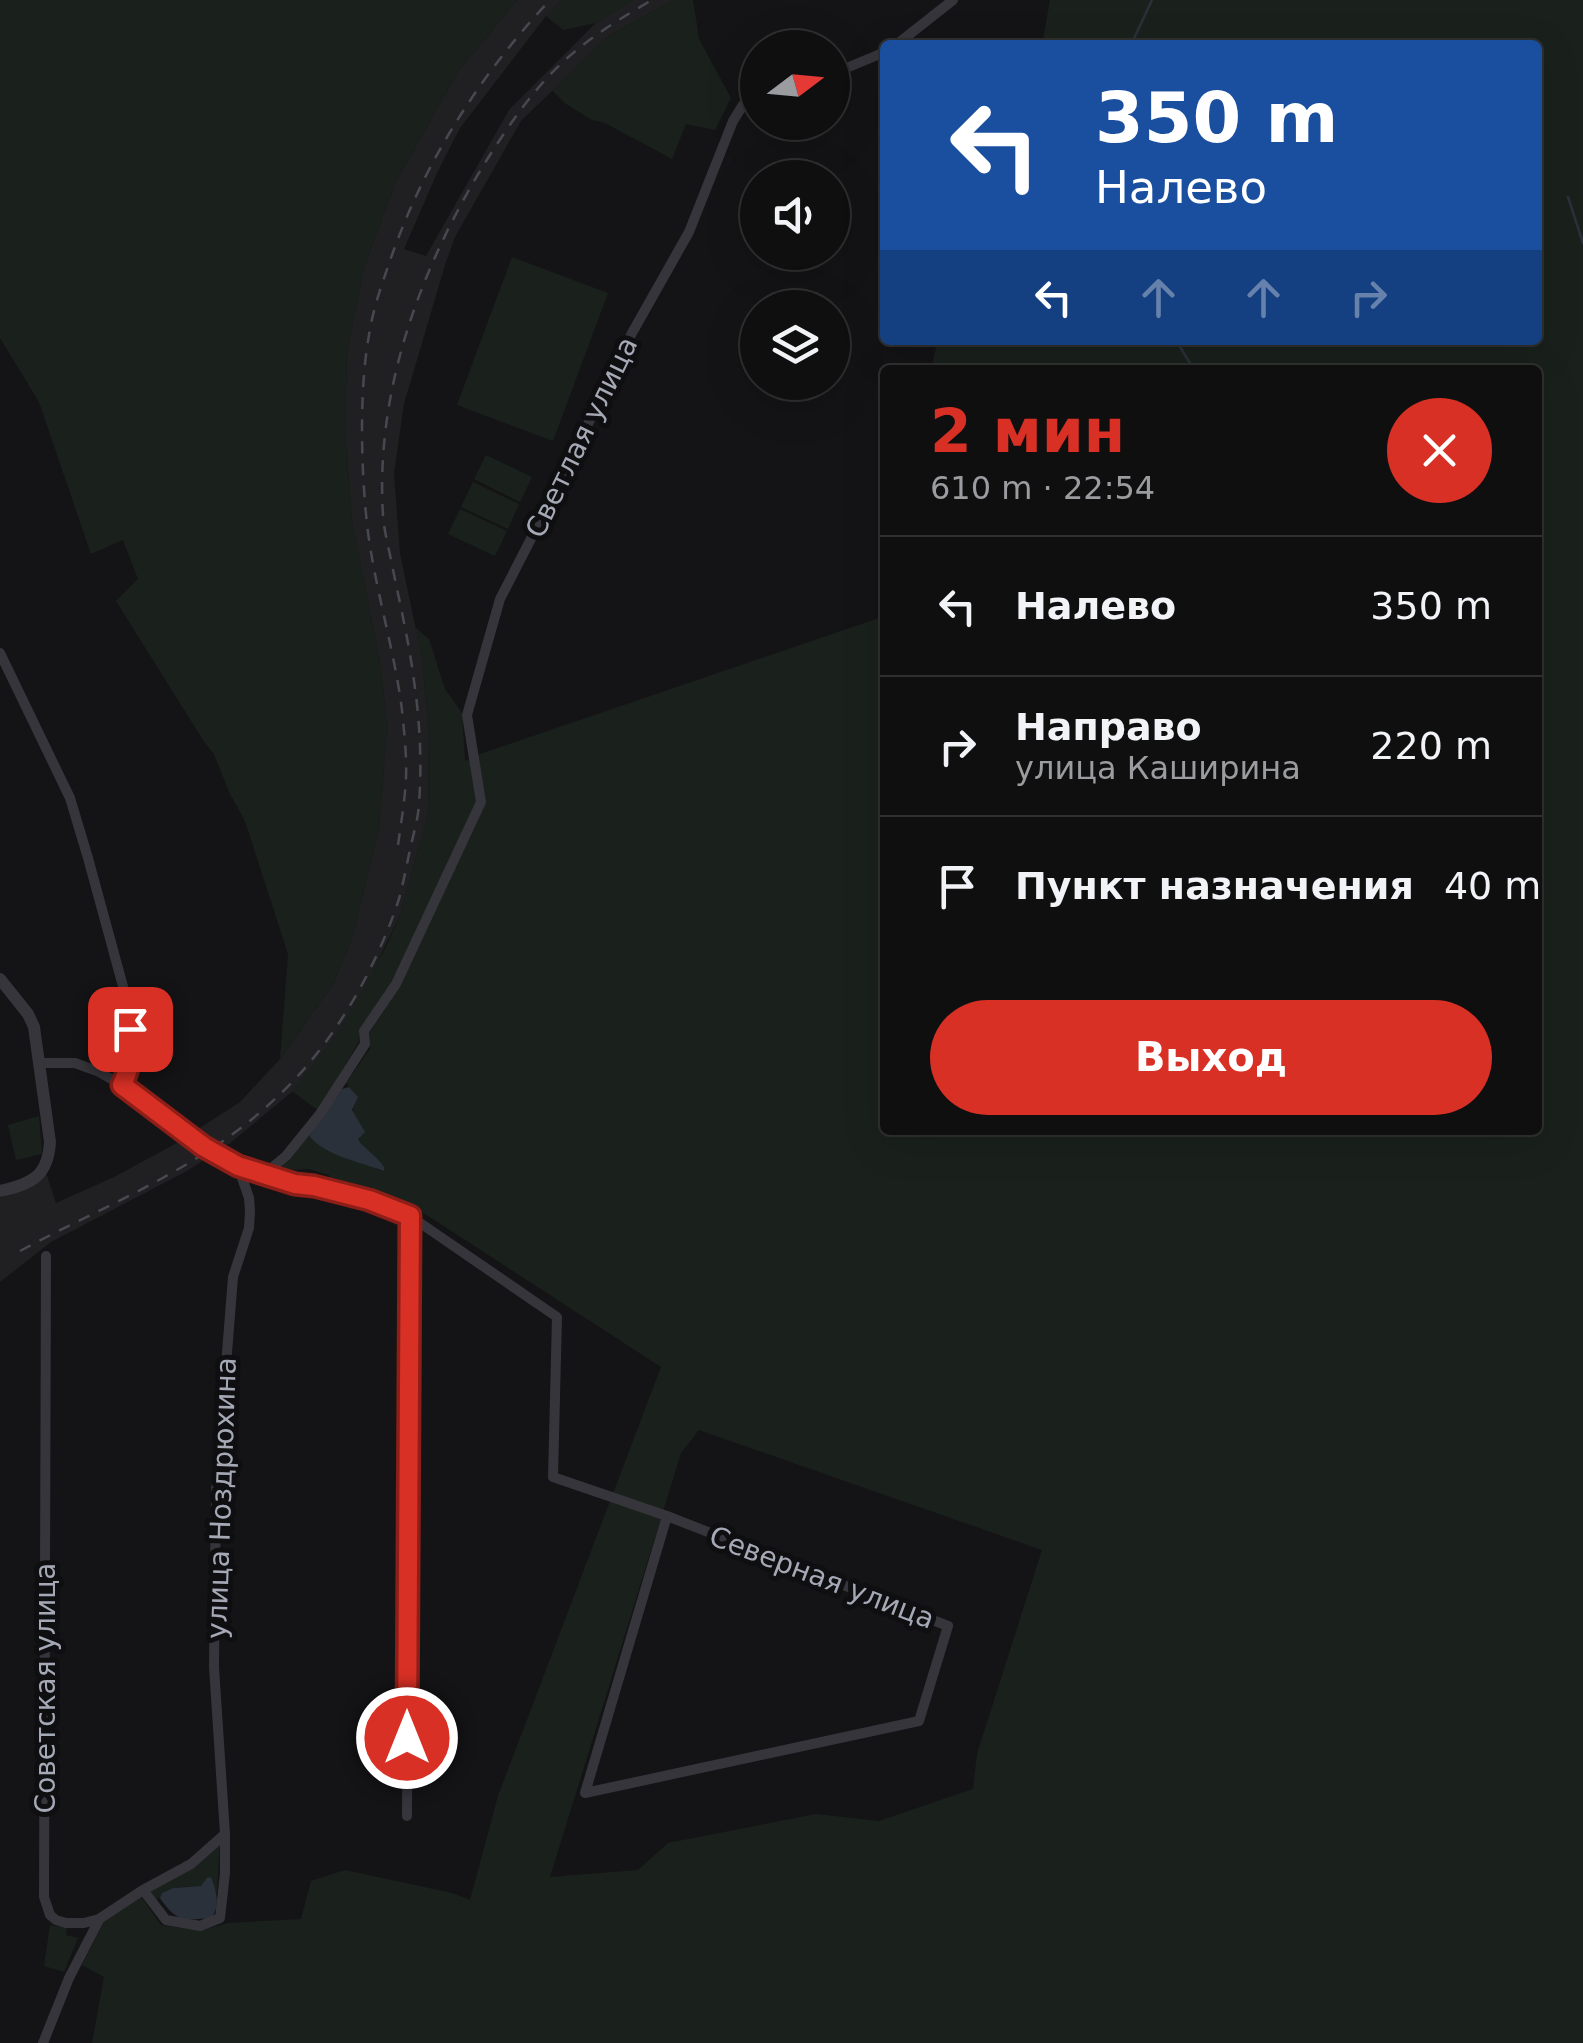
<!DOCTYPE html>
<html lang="ru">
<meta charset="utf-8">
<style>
:root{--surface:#0f0f10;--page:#1d1d1e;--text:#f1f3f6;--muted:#9b9c9f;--line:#2f2f30;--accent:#d93025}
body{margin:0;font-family:"DejaVu Sans",sans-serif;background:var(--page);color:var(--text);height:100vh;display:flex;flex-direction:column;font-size:38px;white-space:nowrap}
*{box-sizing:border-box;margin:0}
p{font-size:32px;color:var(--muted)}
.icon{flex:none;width:55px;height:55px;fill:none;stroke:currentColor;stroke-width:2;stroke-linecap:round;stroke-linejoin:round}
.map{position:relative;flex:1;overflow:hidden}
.side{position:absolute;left:880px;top:365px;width:662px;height:770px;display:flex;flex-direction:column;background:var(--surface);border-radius:10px;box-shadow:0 10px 40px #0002,0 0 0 2px var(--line)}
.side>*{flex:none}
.top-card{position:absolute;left:880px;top:40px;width:662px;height:305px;border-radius:10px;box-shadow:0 10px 40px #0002,0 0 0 2px var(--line);background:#1a4fa0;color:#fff;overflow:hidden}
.needle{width:65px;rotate:74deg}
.controls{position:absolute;left:740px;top:30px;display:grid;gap:20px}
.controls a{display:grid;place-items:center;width:110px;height:110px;border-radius:50%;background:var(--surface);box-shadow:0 10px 40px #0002,0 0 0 2px var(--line);font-size:50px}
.pin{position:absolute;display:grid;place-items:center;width:85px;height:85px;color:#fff;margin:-42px;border-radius:20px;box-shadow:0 5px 15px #0006}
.me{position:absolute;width:110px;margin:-55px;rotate:0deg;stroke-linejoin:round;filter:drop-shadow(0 0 8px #0008)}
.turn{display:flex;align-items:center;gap:35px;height:210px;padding:0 50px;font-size:45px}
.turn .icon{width:130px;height:130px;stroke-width:2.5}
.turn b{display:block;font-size:70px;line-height:85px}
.lanes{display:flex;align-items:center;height:95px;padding:0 50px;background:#0003;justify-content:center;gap:50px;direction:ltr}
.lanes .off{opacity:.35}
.round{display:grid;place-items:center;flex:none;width:105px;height:105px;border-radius:52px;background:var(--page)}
.summary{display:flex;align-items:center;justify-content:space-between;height:170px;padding:0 50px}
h1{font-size:60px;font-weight:600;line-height:75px;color:var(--accent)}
.primary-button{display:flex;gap:20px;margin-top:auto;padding:20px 50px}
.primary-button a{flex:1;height:115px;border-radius:60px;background:var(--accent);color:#fff;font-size:40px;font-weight:600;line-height:115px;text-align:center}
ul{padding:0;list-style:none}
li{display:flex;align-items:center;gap:30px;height:140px;padding:0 50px;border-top:2px solid var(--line)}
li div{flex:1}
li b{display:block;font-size:38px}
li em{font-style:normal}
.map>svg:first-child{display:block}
.built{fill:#202023}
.green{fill:#1a211c;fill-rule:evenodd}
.water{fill:#2a313a}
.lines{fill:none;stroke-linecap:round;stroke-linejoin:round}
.stream{stroke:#2a313a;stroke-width:2.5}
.minor{stroke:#35353b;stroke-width:10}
.tertiary{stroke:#35353b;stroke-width:12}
.rail{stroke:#484950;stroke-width:2.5;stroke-dasharray:12 10;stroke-linecap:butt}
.route-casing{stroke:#8d1f18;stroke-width:25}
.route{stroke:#d93025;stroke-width:18}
.labels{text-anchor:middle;stroke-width:10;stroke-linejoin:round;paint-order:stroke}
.street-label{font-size:28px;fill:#a5a9b6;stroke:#0f0f11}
</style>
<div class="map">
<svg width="1583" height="2043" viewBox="0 0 1583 2043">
<rect width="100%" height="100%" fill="#141416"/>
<path class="built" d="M517 0H562L546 16 460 128 437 173 404 249 426 256 509 110 596 23 633 0H673L609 36 521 121 455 237 445 265 404 404 394 473 400 553 422 659 429 733 428 813 400 915 366 985 336 1036 293 1091 229 1144 187 1171 51 1242 0 1282V1198L46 1173 56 1203 116 1176 175 1144 240 1102 280 1059 333 984 352 939 379 829 387 725 380 662 352 521 345 430 347 351 364 268 395 183 458 71Z"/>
<path class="green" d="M0 0H517L458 71 395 183 364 268 347 351 345 430 352 521 380 662 387 725 379 829 352 939 333 984 280 1059 288 954 245 821 229 792 214 754 203 740 116 601 138 579 123 540 91 554 39 402 0 338Z
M562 0H633L596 23 563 30 546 16Z
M673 0H693L699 39 731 98 715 130 686 124 672 159 605 123 592 120 566 104 552 90 609 36Z
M1050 0H1583V2043H92L104 1977 82 1965 105 1920 141 1897 161 1925 200 1931 228 1923 301 1919 311 1881 345 1870 452 1893 470 1900 498 1796 661 1367 422 1212 331 1182 329 1175 309 1169 286 1170 275 1163 309 1136C326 1156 359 1161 383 1171 363 1148 344 1127 357 1097L346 1083 370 1049V1032L391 1000 389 988 360 1029 358 1043 319 1111 292 1091 336 1036 386 947 400 915 428 813 429 733 422 659 415 627 429 639 445 689 462 713 465 761 480 754 885 616V1130H1538V370H940L932 365 938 340H1538V45H1042ZM699 1430 1042 1550 977 1754 973 1789 879 1821 816 1814 668 1843 638 1870 550 1877 681 1453Z
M512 257 608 293 553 441 457 405Z
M486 455 532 477 520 502 474 479Z
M473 482 519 504 508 529 461 507Z
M460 509 507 531 495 556 448 534Z
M39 1116 42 1154 16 1160 8 1125Z
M220 1840 217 1895 211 1877 207 1879 202 1886C187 1888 168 1884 160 1898L155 1899 150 1891Z
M50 1925 67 1928 66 1935 78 1938 64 1972 44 1966Z"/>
<path class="water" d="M349 1087 358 1097 352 1110 365 1132 358 1139C365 1150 377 1156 384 1167V1171C360 1162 326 1156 309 1136L342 1089Z
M211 1877C217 1892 220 1904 212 1918 184 1920 177 1923 160 1898L162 1893 173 1888 201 1886 207 1878Z"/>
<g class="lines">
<path class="stream" d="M1131 45 1152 0
M1568 197 1583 243
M1176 340 1194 370"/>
<path class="minor" d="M896 45 953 0
M832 74 885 52
M0 653 70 798 88 858 124 990 132 1053 129 1067 122 1085
M40 1063H75L97 1071 122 1085 205 1147 238 1166 295 1184 314 1185 369 1200 410 1216 557 1317 553 1477 667 1516 948 1626 919 1721 585 1793 667 1516
M263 1175 286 1156 320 1114 365 1044 364 1031 396 984 481 802 467 715 500 599 553 496 632 333 689 232 733 121 753 89 758 88
M46 1256 44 1897 50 1915 56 1920 66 1923H84L99 1919 143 1890 191 1864 225 1834
M407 1816 410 1216
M143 1890 166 1920 200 1926 220 1918 225 1873V1834L214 1667 216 1491 233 1277 249 1228 250 1211 249 1198 238 1166
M43 2043 69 1978 99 1920"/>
<path class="tertiary" d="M0 979 28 1014 34 1027 50 1142C48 1176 32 1184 0 1191"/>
<path class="rail" d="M398 845C401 823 405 800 406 778 407 756 404 731 402 710 394 647 374 586 367 524 361 468 359 390 369 335 373 308 383 281 392 255 426 159 481 74 550 0
M20 1251C109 1203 203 1168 277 1097 332 1046 374 973 398 902 403 886 406 867 410 850 413 835 418 820 419 804 422 763 420 722 414 681 409 641 399 600 391 560 388 545 384 530 383 515 375 388 422 264 488 158 506 130 524 103 547 78 577 45 614 22 652 0"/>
</g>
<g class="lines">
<defs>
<path id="route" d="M130 1029C133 1050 131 1065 122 1085L204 1147 238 1166 295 1184 314 1186 369 1200 410 1216 407 1738"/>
</defs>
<use href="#route" class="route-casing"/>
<use href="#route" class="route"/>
</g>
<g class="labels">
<g class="street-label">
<text transform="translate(581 437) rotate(-64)" y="10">Светлая улица</text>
<text transform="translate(221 1498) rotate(-88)" y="10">улица Ноздрюхина</text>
<text transform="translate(822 1577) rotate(21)" y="10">Северная улица</text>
<text transform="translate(45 1688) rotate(-90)" y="10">Советская улица</text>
</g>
</g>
</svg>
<div class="controls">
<a><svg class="needle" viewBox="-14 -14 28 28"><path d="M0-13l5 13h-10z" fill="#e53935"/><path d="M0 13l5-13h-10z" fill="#9b9c9f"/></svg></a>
<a><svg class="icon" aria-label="sound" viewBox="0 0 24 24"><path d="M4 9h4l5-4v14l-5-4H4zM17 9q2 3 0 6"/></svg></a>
<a><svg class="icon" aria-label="layers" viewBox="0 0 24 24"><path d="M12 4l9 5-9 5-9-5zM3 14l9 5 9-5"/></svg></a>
</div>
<div class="pin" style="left:130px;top:1029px;background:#d93025"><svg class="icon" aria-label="arrive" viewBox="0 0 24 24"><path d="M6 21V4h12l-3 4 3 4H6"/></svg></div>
<svg class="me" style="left:407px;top:1738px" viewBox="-20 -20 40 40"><circle r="17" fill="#d93025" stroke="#fff" stroke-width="3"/><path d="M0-11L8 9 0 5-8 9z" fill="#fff"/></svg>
<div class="top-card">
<div class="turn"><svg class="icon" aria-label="left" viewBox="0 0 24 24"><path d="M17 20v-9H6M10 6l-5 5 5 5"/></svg><div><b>350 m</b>Налево</div></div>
<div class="lanes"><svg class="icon" aria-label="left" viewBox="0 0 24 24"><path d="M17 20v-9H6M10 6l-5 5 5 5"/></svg><svg class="icon off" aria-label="ahead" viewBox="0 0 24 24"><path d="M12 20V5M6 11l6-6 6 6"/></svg><svg class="icon off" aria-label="ahead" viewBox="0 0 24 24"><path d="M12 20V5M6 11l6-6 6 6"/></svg><svg class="icon off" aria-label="right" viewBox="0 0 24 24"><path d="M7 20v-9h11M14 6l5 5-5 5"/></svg></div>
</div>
<section class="side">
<div class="summary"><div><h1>2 мин</h1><p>610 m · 22:54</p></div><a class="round" style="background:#d93025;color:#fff"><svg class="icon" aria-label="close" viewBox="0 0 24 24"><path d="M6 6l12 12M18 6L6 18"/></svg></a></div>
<ul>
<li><svg class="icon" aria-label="left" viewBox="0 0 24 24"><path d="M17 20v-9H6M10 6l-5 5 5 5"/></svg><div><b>Налево</b></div><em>350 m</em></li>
<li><svg class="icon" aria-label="right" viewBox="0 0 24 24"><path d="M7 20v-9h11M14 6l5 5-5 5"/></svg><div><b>Направо</b><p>улица Каширина</p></div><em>220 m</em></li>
<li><svg class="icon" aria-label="arrive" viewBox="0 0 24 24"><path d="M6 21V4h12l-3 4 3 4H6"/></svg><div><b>Пункт назначения</b></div><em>40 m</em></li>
</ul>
<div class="primary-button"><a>Выход</a></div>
</section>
</div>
